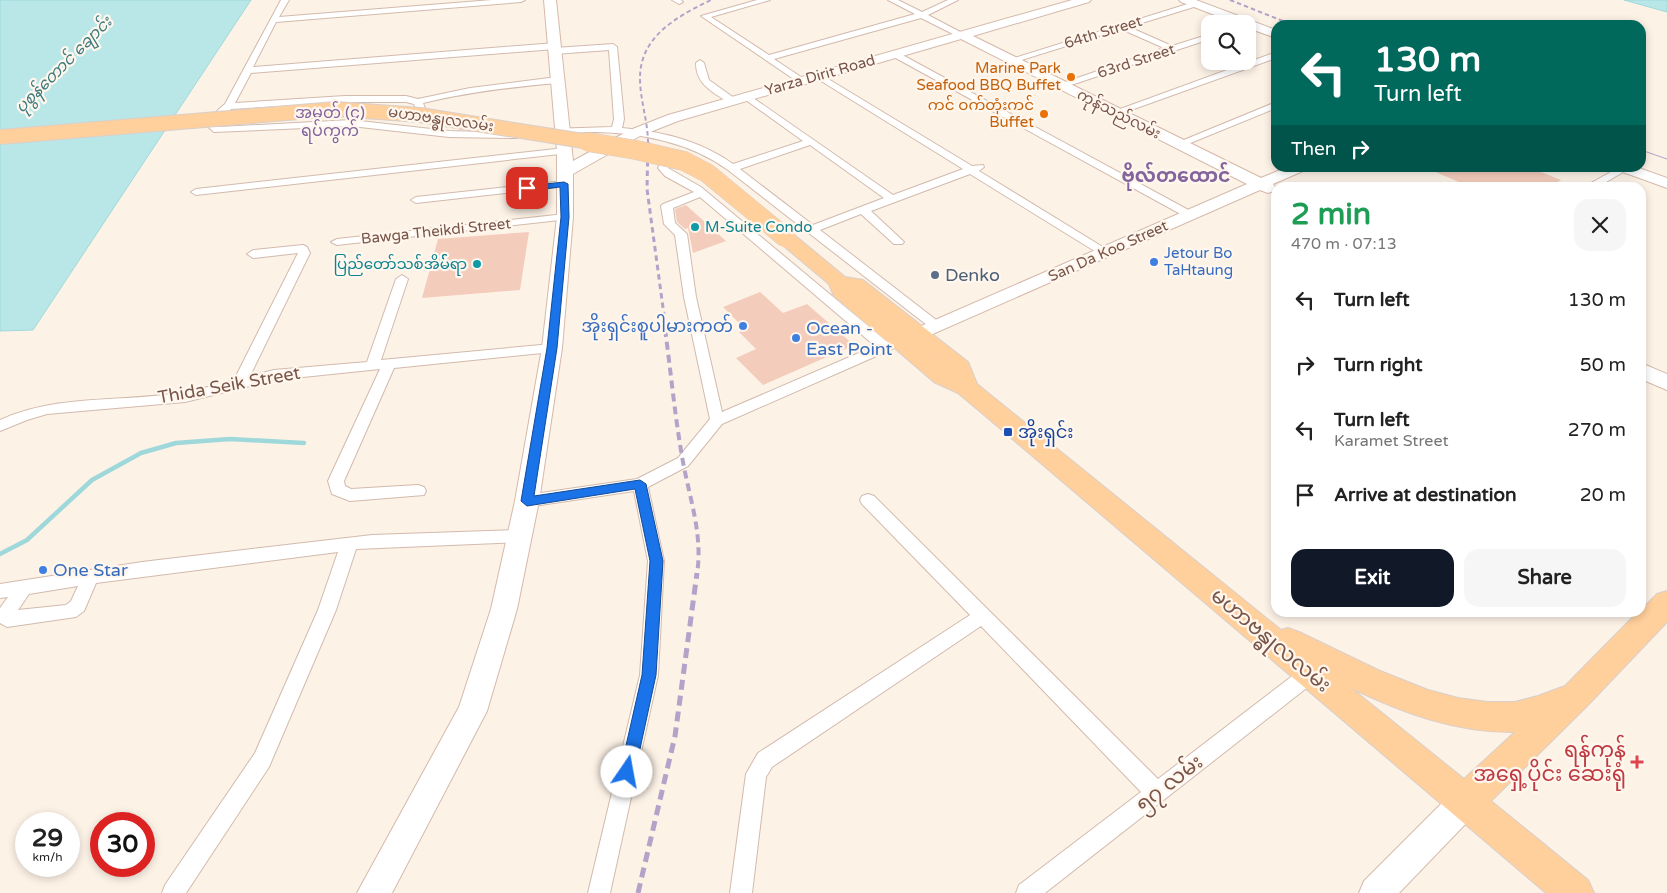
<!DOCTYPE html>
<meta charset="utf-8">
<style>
:root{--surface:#fff;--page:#f6f6f6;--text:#222;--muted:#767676;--accent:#111827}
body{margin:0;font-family:"Varela Round","Noto Sans Myanmar",sans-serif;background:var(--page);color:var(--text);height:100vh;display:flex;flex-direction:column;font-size:19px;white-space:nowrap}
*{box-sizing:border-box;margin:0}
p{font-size:16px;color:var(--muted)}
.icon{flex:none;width:28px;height:28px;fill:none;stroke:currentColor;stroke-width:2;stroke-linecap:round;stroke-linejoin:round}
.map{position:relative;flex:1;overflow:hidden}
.side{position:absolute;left:1271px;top:182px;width:375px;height:435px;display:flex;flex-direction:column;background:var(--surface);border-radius:15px;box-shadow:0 2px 8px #0003}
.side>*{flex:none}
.hud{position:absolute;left:1271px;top:20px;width:375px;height:152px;border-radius:15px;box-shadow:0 2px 8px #0003;background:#00695c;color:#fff;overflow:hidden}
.fabs{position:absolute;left:1201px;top:15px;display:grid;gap:10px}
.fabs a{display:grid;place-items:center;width:55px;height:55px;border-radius:10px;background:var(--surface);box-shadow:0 2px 8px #0003;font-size:25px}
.speed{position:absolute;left:15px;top:812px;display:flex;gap:10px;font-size:25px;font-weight:700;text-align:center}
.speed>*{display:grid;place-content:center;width:65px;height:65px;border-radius:50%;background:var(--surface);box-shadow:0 2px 8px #0003;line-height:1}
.speed small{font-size:12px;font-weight:400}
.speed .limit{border:8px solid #d22;background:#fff;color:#111}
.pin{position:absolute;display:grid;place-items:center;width:42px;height:42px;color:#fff;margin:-21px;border-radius:10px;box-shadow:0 2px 8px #0006}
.me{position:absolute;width:55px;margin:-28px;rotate:12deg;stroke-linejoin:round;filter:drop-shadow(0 0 4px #0008)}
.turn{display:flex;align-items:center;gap:18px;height:105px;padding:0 20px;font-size:22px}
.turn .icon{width:65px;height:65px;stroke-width:2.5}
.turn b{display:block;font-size:35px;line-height:42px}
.then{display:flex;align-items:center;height:48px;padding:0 20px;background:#0003;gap:10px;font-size:19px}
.round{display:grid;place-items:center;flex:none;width:52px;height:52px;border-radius:15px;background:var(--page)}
.summary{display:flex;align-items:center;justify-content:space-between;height:85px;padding:0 20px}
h1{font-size:30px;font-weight:800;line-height:38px;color:#1e9e55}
.button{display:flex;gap:10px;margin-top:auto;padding:10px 20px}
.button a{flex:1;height:58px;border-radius:15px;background:var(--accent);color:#fff;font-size:20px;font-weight:800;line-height:58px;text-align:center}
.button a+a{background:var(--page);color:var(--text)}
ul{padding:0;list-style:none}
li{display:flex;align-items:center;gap:15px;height:65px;padding:0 20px}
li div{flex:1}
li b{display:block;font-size:19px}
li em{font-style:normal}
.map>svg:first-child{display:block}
.water{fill:#b9e7e8;stroke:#9fd8db}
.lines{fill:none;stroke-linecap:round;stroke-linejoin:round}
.stream{stroke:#9fd8db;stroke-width:4.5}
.building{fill:#f4ccbc}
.street-casing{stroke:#d2baad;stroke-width:2}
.secondary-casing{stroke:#d5b9ab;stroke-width:2}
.primary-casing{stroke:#d9cfcc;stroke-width:2}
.street{fill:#fff;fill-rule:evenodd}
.secondary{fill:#fff;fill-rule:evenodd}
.primary{fill:#ffcf9c;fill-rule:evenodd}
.tram{stroke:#b3a3c8;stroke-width:1}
.rail-far3{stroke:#b3a3c8;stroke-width:2;stroke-dasharray:4.5 3;stroke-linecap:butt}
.rail-far2{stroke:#b3a3c8;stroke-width:3;stroke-dasharray:5.5 4;stroke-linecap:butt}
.rail-far1{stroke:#b3a3c8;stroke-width:4;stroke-dasharray:8 5;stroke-linecap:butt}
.rail{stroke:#b3a3c8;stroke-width:5;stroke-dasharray:10 6;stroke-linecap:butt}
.primary-bridge-far1-casing{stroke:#d9cfcc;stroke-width:16;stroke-linecap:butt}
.primary-bridge-casing{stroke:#d9cfcc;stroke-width:20;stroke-linecap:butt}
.primary-bridge-far1{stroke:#ffcf9c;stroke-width:14}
.primary-bridge{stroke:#ffcf9c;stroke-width:19}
.route{fill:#1a73e8;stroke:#114b97}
.food-dot{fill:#e8710a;stroke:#fff6ed;stroke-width:2}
.culture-dot{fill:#0f9aa8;stroke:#fff6ed;stroke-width:2}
.shop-dot{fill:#3f7fe0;stroke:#fff6ed;stroke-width:2}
.service-dot{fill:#5c6f8a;stroke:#fff6ed;stroke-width:2}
.transit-dot{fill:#1a4fb4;stroke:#fff6ed;stroke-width:2}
.health-dot{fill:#e0444e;stroke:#fff6ed;stroke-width:2}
.labels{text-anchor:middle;stroke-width:4.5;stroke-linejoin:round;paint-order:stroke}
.far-street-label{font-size:15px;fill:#785549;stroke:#fff6ed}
.far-food-label{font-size:15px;fill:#c56008;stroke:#fff6ed;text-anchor:end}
.far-culture-label{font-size:15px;fill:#0d838f;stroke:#fff6ed;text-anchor:start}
.far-shop-label{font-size:15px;fill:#366cbe;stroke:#fff6ed;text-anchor:start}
.far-water-label{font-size:16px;font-style:italic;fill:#3c7a7e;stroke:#fff6ed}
.far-quarter-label{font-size:16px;fill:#83649c;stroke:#fff6ed}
.service-label{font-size:18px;fill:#4e5e75;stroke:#fff6ed;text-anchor:start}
.shop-label{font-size:18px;fill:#366cbe;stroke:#fff6ed;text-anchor:start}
.street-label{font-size:18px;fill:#785549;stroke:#fff6ed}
.transit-label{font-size:18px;fill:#164399;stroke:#fff6ed;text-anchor:start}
.far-district-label{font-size:19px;font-weight:bold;fill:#83649c;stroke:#fff6ed}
.near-street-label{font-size:21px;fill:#785549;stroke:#fff6ed}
.near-health-label{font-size:21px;fill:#be3a42;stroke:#fff6ed;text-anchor:end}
</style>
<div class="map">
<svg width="1667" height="893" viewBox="0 0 1667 893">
<rect width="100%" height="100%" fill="#fdf2e6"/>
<path class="water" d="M0 0H251L33 330 0 331Z
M1624 0H1667V12Z"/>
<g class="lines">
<path class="stream" d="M0 554 27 540 92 480 141 453 176 443 230 439 304 443"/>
</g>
<path class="building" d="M1426 168H1531L1561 180 1547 188H1473Z
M686 205 726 241 693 253 688 228 685 229 677 222 675 209Z
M529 232 520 290 422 298 438 239Z
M760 292 783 313 807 304 854 345 763 385 736 358 756 349 739 332 746 330 723 307Z"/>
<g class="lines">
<defs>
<path id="street" d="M281 0H289L279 17 492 0H525L521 2 276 22 253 67 555 43 559 46 555 48 613 44 617 47 624 119 622 128C661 131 701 141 733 164L803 141 743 98V94L746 93 893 195 963 169 813 76 814 74H820L972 166 983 165 984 167 979 171 1111 252 1109 255H1101L970 174 871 211 902 240 904 242 902 244H894L861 214 820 230 944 326 937 330 932 329 728 170C688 141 637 132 588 132 575 132 558 137 546 134L544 132 549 129 612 127 614 119 609 50 555 54 551 51 555 49 251 73 235 103 345 96H406L418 99 470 88 557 77 561 80 557 83C512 87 467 92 423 103L426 111 421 114 418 113 414 104 406 102H345L231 109 216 125 219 127 351 120 449 131 519 133V137L516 138 449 137 351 126 214 132 206 125 218 110 225 104ZM810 145 884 198 813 225 740 169Z
M672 0H681L683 2 679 4Z
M757 0H770L711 17 769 55 915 14 888 0H898L922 12 948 0H958L928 15 966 35 959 37 921 18 774 59 804 79V83L801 84 701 16Z
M1194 2 1198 4 1197 6 1129 27 1172 46 1210 34V39L1065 87 1062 88 1057 85 1164 48 1121 29 1015 62 1008 60Z
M895 51 1194 213 1196 215 1190 218 1186 217 892 56V52Z
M1276 52V58L1120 114 1117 115 1112 112Z
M700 60 704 63 709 80 734 98V102C728 103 725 100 720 97 706 88 696 80 696 63Z
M1276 102V108L1183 146H1175L1174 144Z
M565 148 570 151 569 153 196 195 191 192 196 189Z
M679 151 684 154 670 163 668 168 701 187 886 341 898 337 905 341 903 344 890 350 722 424 688 466 648 487 664 561 658 675 610 893H588L640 675 648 561 634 491 527 507 521 505 519 501 521 497 527 495 637 479 678 458 710 419 684 297 675 235 664 224 661 206 663 204 694 192 665 176 658 168 662 159ZM700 197 875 346 722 412 696 297 687 234 675 223 673 208Z
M1618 168H1630L1596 188H1582Z
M564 181 568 182 569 184 568 186 416 203 411 200 416 197Z
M565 214 571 217 569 219 337 245 331 242 337 239Z
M303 245 307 247 310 253 250 376 274 370 367 362 396 279 402 275 408 279 381 360 552 344 559 348 552 352 394 368 344 481 345 486 351 489 418 485 424 487 426 491 424 495 350 501 332 494 328 481 380 369 274 380 185 402 47 414 27 420 0 431V420C60 393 123 403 186 392 202 389 218 384 234 380L298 253 253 258 247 254 253 250Z
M868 494 874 496 1158 779 1304 667 1311 665 1318 667 1320 673 1318 679 1045 893H1016L1019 885 1141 792 981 626 772 767 766 777 752 893H730L746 774 758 753 970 615 862 504 860 500 862 496Z
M519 530 525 531 527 536 525 541 519 542 356 549 336 610 269 767 186 893H162L165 885 255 753 318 610 338 552 96 583 84 611 76 617 7 627 0 623V608L8 597 0 598V584L142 562 372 535ZM78 586 71 601 66 605 18 610 29 594Z"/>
<path id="secondary" d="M544 0H556L573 161 630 130 668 115 1072 0H1091L1089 2 973 36 1261 178 1285 168H1305L1303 171 1273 184 1276 188 1274 191 1268 193 1260 190 919 340 912 338 909 334 912 330 1247 184 961 39 678 121 640 136 573 174V217L562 348 539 501 517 609 487 711 392 893H357L459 707 491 609 515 501 542 348 557 217V151Z
M1179 0H1196L1276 30V38L1248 28V24H1238L1181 2Z
M1618 168H1639L1667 178V188L1620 171Z
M1641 363 1667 374V390L1641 379Z
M1465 787 1476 791 1481 802 1476 813 1399 893H1359L1364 881 1454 791Z"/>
<path id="primary" d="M786 232 793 234 845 277 863 280 968 362 977 384 1281 630 1288 628 1299 632 1380 671 1428 690 1458 698 1487 702H1515L1538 696 1565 686 1638 612H1641V610L1657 594 1667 591V622L1587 706 1491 801 1588 880 1594 893H1546L982 413 958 393 934 382 834 296 829 284 779 242 776 238 779 234ZM882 315 949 370 950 371ZM1351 688C1403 713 1457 733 1515 732L1464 779Z"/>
</defs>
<use href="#street" class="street-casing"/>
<use href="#secondary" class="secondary-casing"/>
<use href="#primary" class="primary-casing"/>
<use href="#street" class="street"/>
<use href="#secondary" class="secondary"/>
<use href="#primary" class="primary"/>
<path class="tram" d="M1641 150 1667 159"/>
<path class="rail-far3" d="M1230 0 1293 25
M648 143C648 121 640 100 640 78 640 36 678 16 711 0"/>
<path class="rail-far2" d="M648 142 647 189 666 330"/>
<path class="rail-far1" d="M665 329C671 373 675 418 683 462 690 500 703 535 697 574"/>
<path class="rail" d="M638 893 675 736 697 573"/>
<defs>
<path id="primary-bridge-far1" d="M0 137 336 109 420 115 596 143"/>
<path id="primary-bridge" d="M588 142 636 150 684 161 707 173 786 238"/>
</defs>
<use href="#primary-bridge-far1" class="primary-bridge-far1-casing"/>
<use href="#primary-bridge" class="primary-bridge-casing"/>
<use href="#primary-bridge-far1" class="primary-bridge-far1"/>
<use href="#primary-bridge" class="primary-bridge"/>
</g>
<path class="route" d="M564 182 568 184 569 217 557 348 534 496 640 480 646 484 663 561 656 675 635 772 633 777 627 779 622 777 620 772 642 675 650 561 635 489 527 506 521 501 547 348 561 217 560 187 527 191 523 188 527 186Z"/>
<g class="food-dot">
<circle cx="1071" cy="77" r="5"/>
<circle cx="1044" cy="114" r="5"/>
</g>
<g class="culture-dot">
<circle cx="695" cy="227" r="5"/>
<circle cx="477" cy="264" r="5"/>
</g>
<g class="shop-dot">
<circle cx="1154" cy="262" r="5"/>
<circle cx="743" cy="326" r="5"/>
<circle cx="796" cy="338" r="5"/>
<circle cx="43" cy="570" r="5"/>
</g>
<circle class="service-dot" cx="935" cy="275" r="5"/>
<rect class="transit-dot" x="1003" y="427" width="10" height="10" rx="2.5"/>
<path class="health-dot" d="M1634.5 754.5h5v5h5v5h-5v5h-5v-5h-5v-5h5z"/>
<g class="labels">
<g class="far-street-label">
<text transform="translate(1103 32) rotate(-17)" y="5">64th Street</text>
<text transform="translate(1136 61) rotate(-18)" y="5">63rd Street</text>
<text transform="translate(820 75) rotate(-16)" y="5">Yarza Dirit Road</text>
<text transform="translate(1119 114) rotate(27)" y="5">ကုန်သည်လမ်း</text>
<text transform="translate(441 119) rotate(8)" y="5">မဟာဗန္ဓုလလမ်း</text>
<text transform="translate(436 231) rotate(-6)" y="5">Bawga Theikdi Street</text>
<text transform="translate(1108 251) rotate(-24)" y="5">San Da Koo Street</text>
</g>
<g class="far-food-label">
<text x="1061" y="73">Marine Park<tspan x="1061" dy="17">Seafood BBQ Buffet</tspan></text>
<text x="1034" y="110">ကင် ဝက်တုံးကင်<tspan x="1034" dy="17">Buffet</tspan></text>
</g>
<g class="far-culture-label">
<text x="705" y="232">M-Suite Condo</text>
<text x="467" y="269" text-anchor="end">ပြည်တော်သစ်အိမ််ရာ</text>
</g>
<g class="far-shop-label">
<text x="1164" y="258">Jetour Bo<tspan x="1164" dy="17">TaHtaung</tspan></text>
</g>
<g class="far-water-label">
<text transform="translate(63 64) rotate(-45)" y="6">ပုစွန်တောင် ချောင်း</text>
</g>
<g class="far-quarter-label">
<text x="330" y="118">အမှတ် (၄)<tspan x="330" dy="18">ရပ်ကွက်</tspan></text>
</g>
<g class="service-label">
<text x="945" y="281">Denko</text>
</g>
<g class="shop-label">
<text x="733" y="332" text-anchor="end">အိုးရှင်းစူပါမားကတ်</text>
<text x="806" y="334">Ocean -<tspan x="806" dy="21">East Point</tspan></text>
<text x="53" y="576">One Star</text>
</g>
<g class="street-label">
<text transform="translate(229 385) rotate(-10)" y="6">Thida Seik Street</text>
</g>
<g class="transit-label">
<text x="1018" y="438">အိုးရှင်း</text>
</g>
<g class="far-district-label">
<text x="1176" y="182">ဗိုလ်တထောင်</text>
</g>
<g class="near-street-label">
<text transform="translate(1271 640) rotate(40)" y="7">မဟာဗန္ဓုလလမ်း</text>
<text transform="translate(1169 783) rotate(-38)" y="7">၅၇ လမ်း</text>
</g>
<g class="near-health-label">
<text x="1626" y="757">ရန်ကုန်<tspan x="1626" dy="24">အရှေ့ပိုင်း ဆေးရုံ</tspan></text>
</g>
</g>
</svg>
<div class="fabs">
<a><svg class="icon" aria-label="search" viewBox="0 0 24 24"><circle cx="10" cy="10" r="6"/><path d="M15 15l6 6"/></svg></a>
</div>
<div class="speed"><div>29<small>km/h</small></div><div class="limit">30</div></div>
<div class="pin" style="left:527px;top:188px;background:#d93025"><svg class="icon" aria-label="arrive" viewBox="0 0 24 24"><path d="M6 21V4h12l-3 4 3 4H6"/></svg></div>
<svg class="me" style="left:627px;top:772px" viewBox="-20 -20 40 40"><circle r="19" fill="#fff"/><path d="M0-13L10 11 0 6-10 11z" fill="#1a73e8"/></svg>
<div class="hud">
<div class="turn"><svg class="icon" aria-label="left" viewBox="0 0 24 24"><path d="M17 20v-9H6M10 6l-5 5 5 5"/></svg><div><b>130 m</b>Turn left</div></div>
<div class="then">Then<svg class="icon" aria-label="right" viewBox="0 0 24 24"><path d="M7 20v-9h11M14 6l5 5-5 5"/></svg></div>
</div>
<section class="side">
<div class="summary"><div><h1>2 min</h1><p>470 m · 07:13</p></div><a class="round"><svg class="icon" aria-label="close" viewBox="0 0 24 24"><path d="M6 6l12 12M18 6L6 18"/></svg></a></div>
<ul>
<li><svg class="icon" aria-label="left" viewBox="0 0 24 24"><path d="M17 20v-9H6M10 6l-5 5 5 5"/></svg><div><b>Turn left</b></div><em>130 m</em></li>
<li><svg class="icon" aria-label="right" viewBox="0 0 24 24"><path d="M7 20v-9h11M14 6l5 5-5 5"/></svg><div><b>Turn right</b></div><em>50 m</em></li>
<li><svg class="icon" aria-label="left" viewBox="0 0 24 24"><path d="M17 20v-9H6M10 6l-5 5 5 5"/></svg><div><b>Turn left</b><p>Karamet Street</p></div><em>270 m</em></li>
<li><svg class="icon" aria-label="arrive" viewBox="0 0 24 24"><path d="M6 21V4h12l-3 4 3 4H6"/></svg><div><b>Arrive at destination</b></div><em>20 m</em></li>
</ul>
<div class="button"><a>Exit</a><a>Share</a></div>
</section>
</div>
